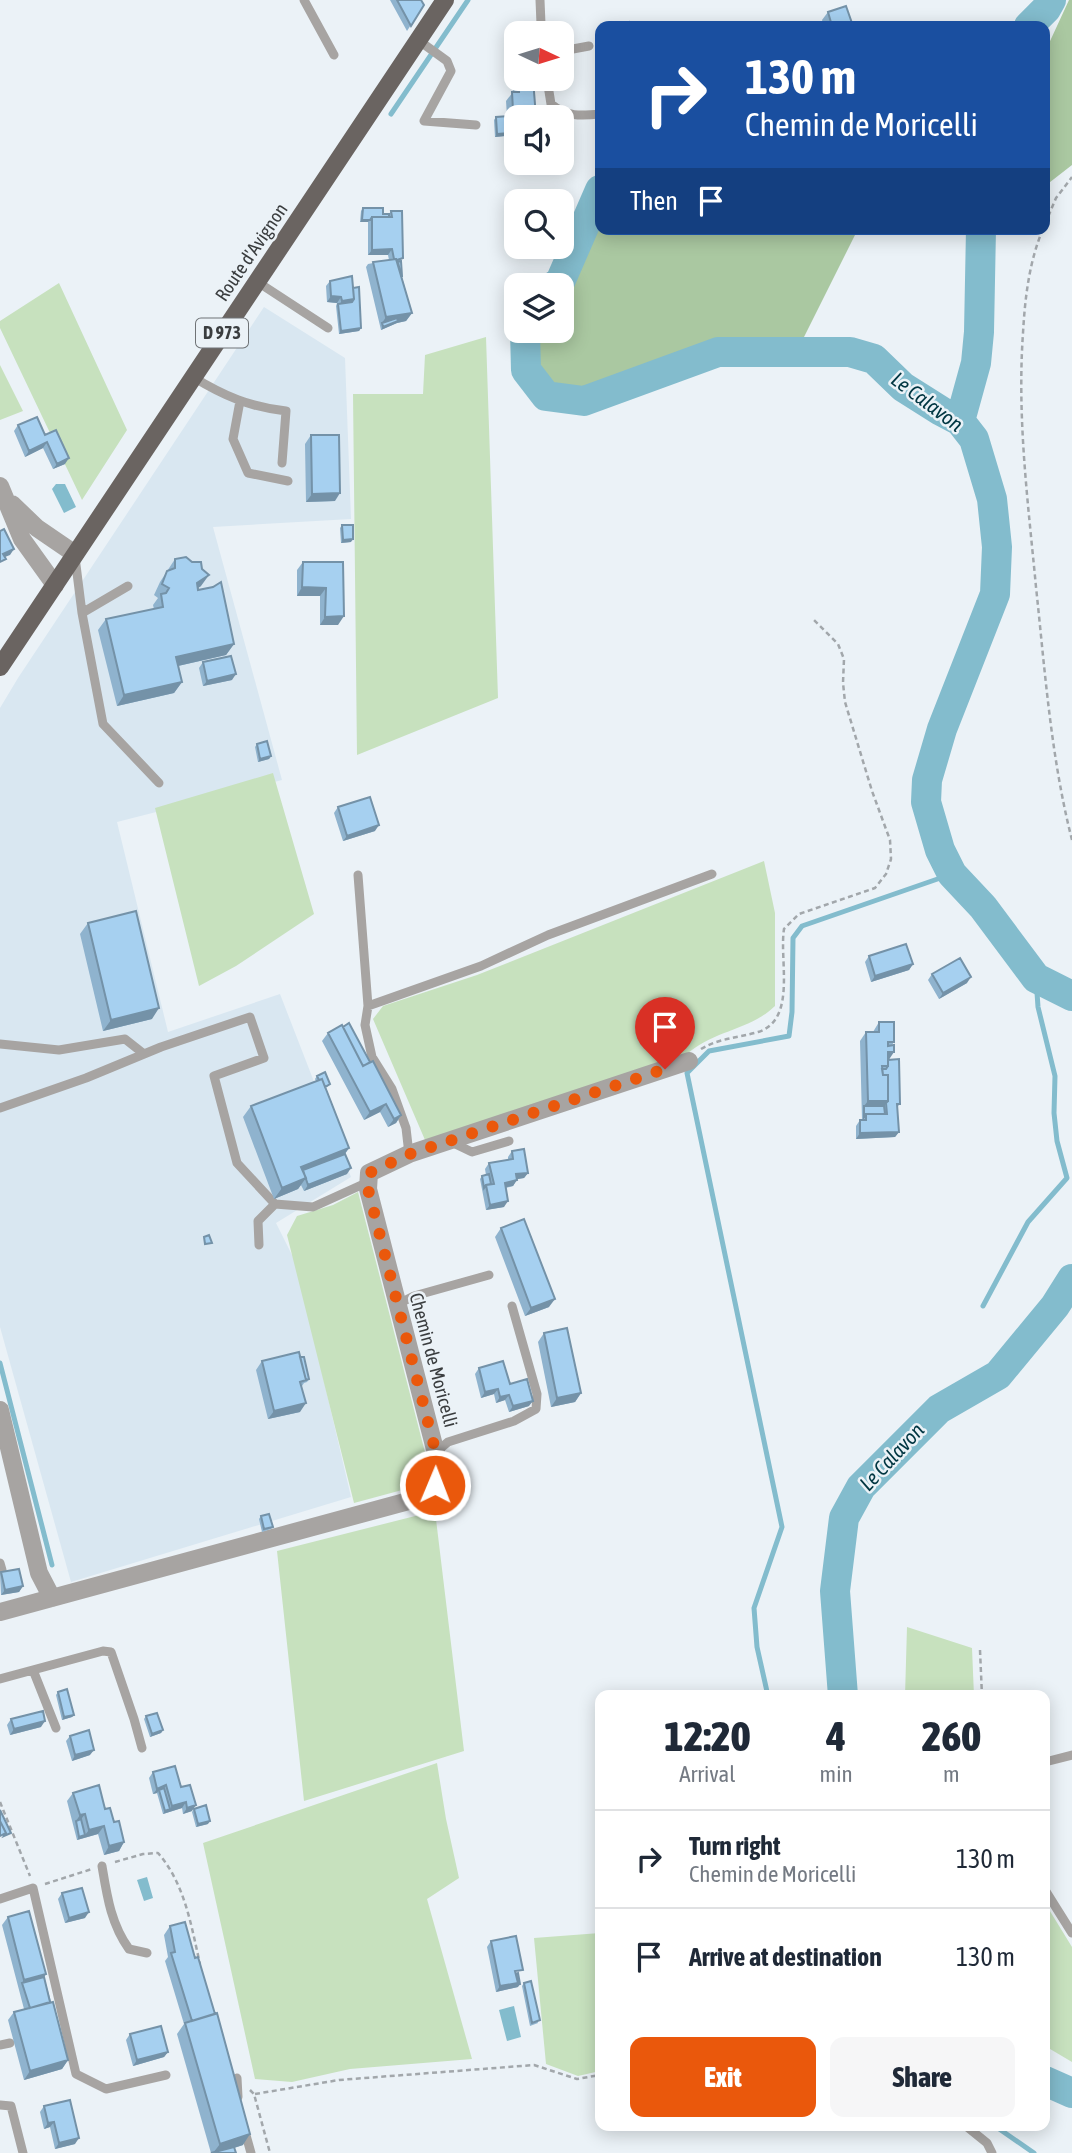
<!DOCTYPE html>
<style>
:root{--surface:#fff;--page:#f6f6f7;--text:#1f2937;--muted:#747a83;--line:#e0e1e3;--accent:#ea580c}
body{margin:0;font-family:"Asap Condensed",sans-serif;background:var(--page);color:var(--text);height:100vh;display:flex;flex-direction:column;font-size:26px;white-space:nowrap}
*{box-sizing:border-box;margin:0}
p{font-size:23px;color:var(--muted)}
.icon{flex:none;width:38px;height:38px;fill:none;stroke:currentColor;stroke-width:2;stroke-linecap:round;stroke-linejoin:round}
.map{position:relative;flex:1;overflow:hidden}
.panel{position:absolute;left:595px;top:1690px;width:455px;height:441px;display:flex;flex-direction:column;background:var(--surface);border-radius:14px;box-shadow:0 4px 18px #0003}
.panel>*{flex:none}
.top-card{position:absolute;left:595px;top:21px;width:455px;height:214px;border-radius:14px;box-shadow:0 4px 18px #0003;background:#1a4fa0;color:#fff;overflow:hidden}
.needle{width:46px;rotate:94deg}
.tools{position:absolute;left:504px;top:21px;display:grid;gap:14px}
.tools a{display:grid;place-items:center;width:70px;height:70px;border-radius:14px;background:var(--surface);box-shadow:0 4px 18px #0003;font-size:35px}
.pin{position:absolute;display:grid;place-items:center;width:60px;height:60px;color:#fff;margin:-72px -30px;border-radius:50% 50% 50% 0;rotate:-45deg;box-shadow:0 0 7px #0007}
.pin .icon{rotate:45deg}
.me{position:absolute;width:77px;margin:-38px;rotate:1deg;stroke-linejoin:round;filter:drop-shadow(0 0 5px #0008)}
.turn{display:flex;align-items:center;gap:24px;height:147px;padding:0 35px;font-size:32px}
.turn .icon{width:91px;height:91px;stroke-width:2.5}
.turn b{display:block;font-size:49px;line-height:60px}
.then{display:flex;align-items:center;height:66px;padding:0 35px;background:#0003;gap:14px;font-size:26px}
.eta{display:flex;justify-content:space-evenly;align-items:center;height:119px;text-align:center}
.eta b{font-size:42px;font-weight:800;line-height:49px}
.cta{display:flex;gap:14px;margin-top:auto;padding:14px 35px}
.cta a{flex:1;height:80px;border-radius:14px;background:var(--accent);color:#fff;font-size:28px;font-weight:800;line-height:80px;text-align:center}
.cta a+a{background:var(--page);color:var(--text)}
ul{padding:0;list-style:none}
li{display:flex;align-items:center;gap:21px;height:98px;padding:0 35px;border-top:2px solid var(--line)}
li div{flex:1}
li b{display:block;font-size:26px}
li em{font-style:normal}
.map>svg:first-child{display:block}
.built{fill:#d9e7f1}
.green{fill:#c7e1be}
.forest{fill:#aac8a1}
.water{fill:#83bccd}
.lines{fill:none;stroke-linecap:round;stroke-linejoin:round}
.stream{stroke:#83bccd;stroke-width:5}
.river{stroke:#83bccd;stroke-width:30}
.path{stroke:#a2a7ab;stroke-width:2.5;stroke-dasharray:5 3.5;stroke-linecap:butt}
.lane{stroke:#a7a4a2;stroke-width:9}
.street{stroke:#a7a4a2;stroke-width:18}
.primary{stroke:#6a6461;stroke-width:18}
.wall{fill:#8fb3ce}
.shaded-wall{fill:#7492a8}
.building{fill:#a6d0f0;stroke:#7492a8;stroke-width:2}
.route{stroke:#ea580c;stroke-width:12;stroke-dasharray:0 21.6}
.labels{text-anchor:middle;stroke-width:5;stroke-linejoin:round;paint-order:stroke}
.shield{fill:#ebf2f7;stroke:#6f7376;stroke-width:2}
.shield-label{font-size:18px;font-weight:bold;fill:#3a3d3f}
.street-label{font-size:19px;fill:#3a3d3f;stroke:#ebf2f7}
.water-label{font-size:21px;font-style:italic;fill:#003642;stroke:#ebf2f7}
</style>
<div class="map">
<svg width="1072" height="2153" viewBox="0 0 1072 2153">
<rect width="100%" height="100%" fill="#ebf2f7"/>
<path class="built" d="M264 307 345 358 351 519 213 527 282 780 117 822 168 1032 280 994 351 1177 276 1223 297 1265 351 1497 71 1582 0 1327V708L18 678Z"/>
<path class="green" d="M59 283 127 430 82 500 0 328V321Z
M486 337 498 698 357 755 353 394H423L425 355Z
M0 365 23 411 0 420Z
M273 773 314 914 236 966 199 986 155 808Z
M764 861 775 913V1006C749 1031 713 1030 686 1055L425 1140 373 1019 383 1006 477 975Z
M358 1192 428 1464 417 1486 354 1503 287 1235 297 1216 333 1205Z
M435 1511 464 1751 304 1801 277 1551Z
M907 1627 972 1648 974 1696H905Z
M437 1763 446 1819 459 1878 427 1899 472 2059 350 2069 292 2082 255 2079 203 1843Z
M1045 1903 1072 1947V2062L1045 2046Z
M600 1933V2071L578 2076 546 2064 534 1938Z"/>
<path class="forest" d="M1069 0H1072V165L1045 186V52Z
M600 221V229H875L857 231 803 339 720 337 582 393 552 389 535 365 534 331H562V292L569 287Z"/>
<path class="water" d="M56 484H65L76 507 64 513 52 489Z
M147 1877 153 1898 144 1901 137 1880Z
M514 2006 521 2037 507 2041 499 2010Z"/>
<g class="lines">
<path class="stream" d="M391 114 468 0
M983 1306 1028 1222 1067 1178 1057 1141 1054 1113 1055 1076 1038 1007 1036 978
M0 1363 52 1565
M768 1696 757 1647 754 1608 782 1527 687 1073 709 1051 789 1036 792 1012 793 938 802 926 952 874
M995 2126 1034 2153"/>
<path class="river" d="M1029 26 1046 9 1051 0
M555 285 560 282 600 190
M525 331 526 370 546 396 584 401 718 352H850L874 359 903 387 941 411 960 421 974 439 992 499 997 547 995 594 942 729 927 780 926 802 940 850 952 874 983 907 1036 978 1072 996
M960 421 976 363 979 332 981 229
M843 1696 835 1591 844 1518 861 1487 939 1409 998 1375 1055 1306 1072 1279
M1045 2081 1072 2093"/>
<path class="path" d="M1045 224 1056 198 1072 177
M1043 229C1029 262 1025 298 1023 333 1017 419 1028 502 1036 587 1045 671 1051 758 1072 840
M701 1049C719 1038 738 1038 758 1032 797 1020 779 960 784 929L799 914 875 888 886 874 891 859 890 840 872 791 845 702 843 683 844 659 838 644 812 618
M980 1650 982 1696
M0 1802 30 1876
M115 1862 143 1854 158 1853C185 1884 191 1925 200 1964
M45 1884 92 1869
M250 2090 254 2094 270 2153
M255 2094 339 2080 534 2065 577 2079 600 2075"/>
<path class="lane" d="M304 0 334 55
M540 0 541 24 544 33
M418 40 447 61 451 71 424 121 476 125
M562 51 589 46
M547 79 551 104C566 117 581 116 600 114
M256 281 328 328
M193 377C224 396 250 407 286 411L282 463
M240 401 233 439 248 473 288 481
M75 557 82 613 128 586
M82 613 103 724 159 783
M358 875 368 1006 365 1025 372 1057 392 1089 406 1128 409 1154
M368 1006 481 966 548 935 712 874
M0 1044 59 1050 125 1039 144 1054
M0 1108 86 1078 161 1047 250 1017 264 1058 214 1076 237 1163 275 1204 313 1207 368 1182
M449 1141 472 1152 509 1141
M259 1245 258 1221 275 1204
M398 1304 414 1296 489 1275
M436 1452 448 1442 514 1421 536 1409 537 1394 512 1306
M0 1563 2 1570
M33 1670 56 1728
M0 1679 103 1651 111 1652 134 1719 142 1748
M1045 1762 1072 1755
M102 1866C107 1896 111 1924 129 1949L147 1953
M1045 1890 1072 1933
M0 1899 33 1888 76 2074 106 2089 166 2075
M0 2045 10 2043
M237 2078 238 2097
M0 2105 11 2106 23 2153
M966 2126 987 2143 992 2153
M244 2128 251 2153"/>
<path class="street" d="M0 486 22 539 55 585
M12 504 37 528 75 554
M0 1410 39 1573 52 1598
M0 1612 427 1496 435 1485 439 1465 368 1189 369 1173 409 1154 689 1061"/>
<path class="primary" d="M0 667 445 0"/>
</g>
<path class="wall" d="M390 0H421L424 5 407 31Z
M828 12 853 26H824L822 20Z
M516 60V79H538L516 117V135L495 137 494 120 496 117 507 116 506 101 513 92 511 68Z
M363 208 383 214H389L391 211 401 261 402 277 412 313 406 321 397 323 381 330 366 267 368 264 389 260 388 255H368V222H360L361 211Z
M330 281 353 288 361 328 359 331 339 334 336 306 337 303 327 302 326 286Z
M18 425 45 435 65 464 53 469 43 448 25 457 14 431Z
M311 435 335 501 306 502 305 444Z
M342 525 351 542 341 543 340 528Z
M175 559 201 586 198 588V590L234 644 226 655 178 666 182 682 174 693 117 706 98 630 106 619 154 609 153 605 158 598 154 595 160 582Z
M303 562H343L338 625H320V596H297V570Z
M203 662 232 680 203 686 199 668Z
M257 744 271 756 269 759 258 762 255 747Z
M338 807 375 831 343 841 334 813Z
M88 923 152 1019 103 1031 80 934Z
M869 956 913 964 909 970 871 982 865 962Z
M932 974 967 983 939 999 928 980Z
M879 1022 894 1042 892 1045 889 1060 900 1104 897 1107 899 1132 895 1137 856 1139V1126L860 1120H862L860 1041 866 1032H873Z
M328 1033 370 1062 401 1115 396 1123 388 1127 380 1112 364 1120 322 1041Z
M317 1076 330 1084 326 1088 349 1148 345 1154 347 1174 304 1191 301 1185 298 1189 274 1199 243 1117 251 1106 316 1081 315 1079Z
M512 1151 528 1173 524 1178 517 1179 513 1186 506 1188 504 1207 486 1210 480 1179 482 1176 486 1175 485 1169 489 1163 508 1160V1157Z
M501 1228 549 1307 525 1316 495 1237Z
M544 1333 581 1393 575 1402 551 1407 538 1342Z
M300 1357 309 1379 307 1382 304 1383 302 1386 300 1412 268 1419 256 1370 262 1361Z
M479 1368 510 1384 529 1406 509 1412 505 1400 496 1403 494 1394 481 1398 475 1374Z
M261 1516 273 1527 271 1529 262 1532 259 1519Z
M1 1572 23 1586 19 1592 1 1595 0 1574Z
M58 1692 74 1715 72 1717 62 1720 56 1695Z
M146 1716 163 1730 161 1733 150 1737 144 1719Z
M11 1719 41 1727 10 1735 7 1725Z
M70 1736 90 1755 72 1761 66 1741Z
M153 1772 181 1787 192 1811 183 1814 182 1808 163 1814 157 1793 153 1794 149 1778Z
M73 1793 105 1809 124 1842 119 1851 104 1855 98 1834 77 1840 67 1801Z
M194 1809 208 1824 196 1827 192 1812Z
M62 1893 85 1918 65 1923 58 1899Z
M8 1917 44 1977 68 2060 62 2069 24 2080 8 2020 14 2012 24 2009 2 1925Z
M170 1926 243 2145 234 2148 211 2153 177 2034 184 2024 165 1961 168 1957 164 1935Z
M491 1941 519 1976 518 1987 496 1992 487 1947Z
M524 1983 538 2023 530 2026 522 1986Z
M130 2034 168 2052 164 2057 133 2066 126 2040Z
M44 2106 75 2144 55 2149 50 2127 44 2129 40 2112Z"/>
<path class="shaded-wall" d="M516 127V135L495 137 497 134 510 133 514 128Z
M362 220H370L368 222H360Z
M392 249 388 255H368L372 250Z
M331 296 341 297 337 303 327 302Z
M354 299 350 304 338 306 342 301Z
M412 313 406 321 397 323 381 330 383 327 382 323 386 317Z
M361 328 359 331 339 334 341 331Z
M47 442 43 448 25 457 29 451Z
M69 458 65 464 53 469 57 464Z
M340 493 335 501 306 502 312 494Z
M353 539 351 542 341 543 343 540Z
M14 549 10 555 0 559 3 554Z
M209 575 201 586 189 594 197 583Z
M302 587 326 588 320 596H297Z
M344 616 338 625H320L325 617Z
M234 644 226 655 169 668 176 657Z
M236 674 232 680 203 686 207 681Z
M182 682 174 693 117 706 124 695Z
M271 756 269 759 258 762 260 759Z
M379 825 375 831 343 841 347 836Z
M913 964 909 970 871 982 875 976Z
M971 977 967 983 939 999 943 993Z
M159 1008 152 1019 103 1031 111 1020Z
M888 1052H894L888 1061Z
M868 1101H888L882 1109 864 1106Z
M386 1104 380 1112 364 1120 370 1112Z
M401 1115 396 1123 388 1127 394 1119Z
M899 1132 895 1137 856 1139 860 1133Z
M349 1148 341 1159 303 1174 301 1167Z
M351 1168 347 1174 304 1191 308 1185Z
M528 1173 524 1178 512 1180 516 1174Z
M306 1178 298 1189 274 1199 282 1188Z
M517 1180 513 1186 501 1188 505 1183Z
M508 1201 504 1207 486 1210 490 1205Z
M555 1299 549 1307 525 1316 531 1308Z
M498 1389 494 1394 481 1398 485 1392Z
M581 1393 575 1402 551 1407 557 1398Z
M509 1395 505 1400 496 1403 500 1397Z
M533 1401 529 1406 509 1412 513 1406Z
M306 1403 300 1412 268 1419 274 1411Z
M23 1586 19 1592 1 1595 5 1590Z
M74 1715 72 1717 62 1720 64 1717Z
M45 1721 41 1727 10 1735 14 1729Z
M163 1730 161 1733 150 1737 152 1734Z
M94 1750 90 1755 72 1761 75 1755Z
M166 1785 162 1791 159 1790 157 1793 153 1794 157 1789Z
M186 1802 182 1808 163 1814 165 1811 170 1809 172 1806Z
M196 1805 192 1811 183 1814 187 1808Z
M85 1814 79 1822 76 1821 80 1815Z
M210 1821 208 1824 196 1827 198 1824Z
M104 1826 98 1834 77 1840 79 1837 85 1835 89 1830Z
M124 1842 119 1851 104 1855 109 1846Z
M89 1912 85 1918 65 1923 69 1918Z
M46 1974 40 1983H22L24 1980Z
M518 1983 520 1984 518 1987 496 1992 500 1986Z
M168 2052 164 2057 133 2066 137 2060Z
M68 2060 62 2069 24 2080 30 2071Z
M54 2122 50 2127 44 2129 48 2123Z
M250 2134 243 2145 218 2153H213L220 2144Z
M79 2138 75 2144 55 2149 59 2143Z"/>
<path class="building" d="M397 0H421L424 5 411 26Z
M846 6 853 26H832L828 12Z
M629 22 630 26H612Z
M518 79H533L536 117H516V127L514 128 512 92H519Z
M509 116 510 133 497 134 496 117Z
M363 208H383V214H389V217H372L370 220H362Z
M391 211H402L403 258 397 260 396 259H394L392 249 372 250V217H392Z
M396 259 412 313 386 317 373 262Z
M401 261 402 276H401L398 262Z
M352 276 354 299 342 301 341 297 331 296 330 281Z
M359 287 361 328 341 331 338 304 352 302 354 299 353 288Z
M397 318 398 321 383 327 382 323Z
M37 417 45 435 56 430 69 458 57 464 47 442 29 451 18 425Z
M311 435H339L340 493 312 494Z
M342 525H353V539L343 540Z
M4 529 14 549 3 554 6 559 0 562V531Z
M186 557 192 562H201L202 569 209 575 197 583 198 590 213 587 221 582 234 644 176 657 182 682 124 695 106 619 163 607 161 594 166 593 169 588 162 584 167 571 175 568V559Z
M303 562H343L344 616 325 617 326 588 302 587Z
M231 656 236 674 207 681 203 662Z
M267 741 271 756 260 759 257 744Z
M370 797 379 825 347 836 338 807Z
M136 911 159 1008 111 1020 88 923Z
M906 944 913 964 875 976 869 956Z
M960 958 971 977 943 993 932 974Z
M879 1022H894V1042H888V1046L894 1045V1052H888V1066H882L883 1075H888V1101H868L866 1032H879Z
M349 1023 370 1062 363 1066 343 1027Z
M342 1025 363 1066 373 1061 401 1115 394 1119 386 1104 370 1112 328 1033Z
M899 1059 900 1104H897L899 1132 860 1133V1120H866V1114H887L886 1103 888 1101V1075H883L882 1069H886L888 1066V1060Z
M325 1072 330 1084 325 1087 322 1079 319 1080 317 1076Z
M322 1079 349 1148 301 1167 306 1178 282 1188 251 1106Z
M864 1106H884L885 1114H866L864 1117Z
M524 1149 528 1173 516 1174 517 1180 505 1183 508 1201 490 1205 486 1185 494 1184 489 1163 513 1159 512 1151Z
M345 1154 351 1168 308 1185 303 1170Z
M489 1174 491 1184 486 1185 484 1188 482 1176Z
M524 1219 555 1299 531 1308 501 1228Z
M209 1235 212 1243 205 1244 204 1237Z
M567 1328 581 1393 557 1398 544 1333Z
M299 1352 306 1380 300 1382 306 1403 274 1411 262 1361Z
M300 1357H304L309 1379 306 1380Z
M503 1361 510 1384 527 1379 533 1401 513 1406 509 1395 500 1397 498 1389 485 1392 479 1368Z
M269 1514 273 1527 264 1529 261 1516Z
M19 1569 23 1586 5 1590 1 1572Z
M67 1689 74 1715 64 1717 58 1692Z
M43 1711 45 1721 14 1729 11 1719Z
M157 1713 163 1730 152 1734 146 1716Z
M89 1730 94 1750 75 1755 70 1736Z
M175 1766 181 1787 190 1785 196 1805 187 1808 186 1802 172 1806 166 1785 157 1789 153 1772Z
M99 1785 105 1809 110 1808 114 1822 119 1821 124 1842 109 1846 104 1826 89 1830 85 1814 80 1815 73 1793Z
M164 1788 170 1809 165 1811 159 1790Z
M206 1805 210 1821 198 1824 194 1809Z
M0 1810 11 1833 4 1836 6 1833 0 1821Z
M81 1819 85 1835 79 1837 76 1821Z
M0 1821 6 1833 0 1836Z
M82 1888 89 1912 69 1918 62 1893Z
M29 1911 46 1974 24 1980 8 1917Z
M185 1922 195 1958 198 1957 215 2014 192 2021 171 1953 175 1952 170 1926Z
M516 1936 523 1970 515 1971 518 1983 500 1986 491 1941Z
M518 1973 520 1984 516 1985 518 1983 516 1974Z
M44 1977 50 2002 30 2008 22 1983Z
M531 1981 540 2020 532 2023 524 1983Z
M53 2002 68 2060 30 2071 14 2012Z
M217 2013 250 2134 220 2144 185 2023Z
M161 2026 168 2052 137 2060 130 2034Z
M70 2100 79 2138 59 2143 54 2122 48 2123 44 2106Z
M234 2147 236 2153H211Z"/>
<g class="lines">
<path class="route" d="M435 1485 439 1465 368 1189 369 1173 410 1154 665 1069"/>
</g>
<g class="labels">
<rect class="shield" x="196" y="318.5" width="52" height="29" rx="5"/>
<g class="shield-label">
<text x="222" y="339">D 973</text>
</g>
<g class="street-label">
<text transform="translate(251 252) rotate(-56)" y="7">Route d'Avignon</text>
<text transform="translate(434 1360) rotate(75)" y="7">Chemin de Moricelli</text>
</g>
<g class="water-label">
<text transform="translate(927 402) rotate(37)" y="7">Le Calavon</text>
<text transform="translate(892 1457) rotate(-47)" y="7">Le Calavon</text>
</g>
</g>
</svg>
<div class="tools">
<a><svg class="needle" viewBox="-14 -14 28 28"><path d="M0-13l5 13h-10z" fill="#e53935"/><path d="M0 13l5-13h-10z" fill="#747a83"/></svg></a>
<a><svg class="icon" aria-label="sound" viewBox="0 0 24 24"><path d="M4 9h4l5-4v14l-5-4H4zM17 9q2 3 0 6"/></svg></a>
<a><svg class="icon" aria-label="search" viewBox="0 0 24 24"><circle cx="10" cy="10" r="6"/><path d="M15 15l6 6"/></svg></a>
<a><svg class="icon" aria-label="layers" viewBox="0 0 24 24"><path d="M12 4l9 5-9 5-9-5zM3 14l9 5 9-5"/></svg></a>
</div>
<div class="pin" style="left:665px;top:1069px;background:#d93025"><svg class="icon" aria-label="arrive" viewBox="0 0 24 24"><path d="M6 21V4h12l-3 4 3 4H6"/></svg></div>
<svg class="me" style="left:435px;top:1485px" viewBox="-20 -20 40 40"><circle r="17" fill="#ea580c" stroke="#fff" stroke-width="3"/><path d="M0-11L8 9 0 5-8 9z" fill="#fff"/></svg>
<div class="top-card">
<div class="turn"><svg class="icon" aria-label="right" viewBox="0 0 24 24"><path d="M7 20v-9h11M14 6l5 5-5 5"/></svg><div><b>130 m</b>Chemin de Moricelli</div></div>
<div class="then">Then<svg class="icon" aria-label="arrive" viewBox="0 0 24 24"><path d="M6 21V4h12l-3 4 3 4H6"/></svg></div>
</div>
<section class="panel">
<div class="eta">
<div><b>12:20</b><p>Arrival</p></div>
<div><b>4</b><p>min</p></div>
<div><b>260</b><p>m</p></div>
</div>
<ul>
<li><svg class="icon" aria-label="right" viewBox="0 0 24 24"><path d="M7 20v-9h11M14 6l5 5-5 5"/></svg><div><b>Turn right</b><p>Chemin de Moricelli</p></div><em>130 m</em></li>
<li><svg class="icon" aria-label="arrive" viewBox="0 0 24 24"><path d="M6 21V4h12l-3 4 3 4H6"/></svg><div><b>Arrive at destination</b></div><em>130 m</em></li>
</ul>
<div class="cta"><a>Exit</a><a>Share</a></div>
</section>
</div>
